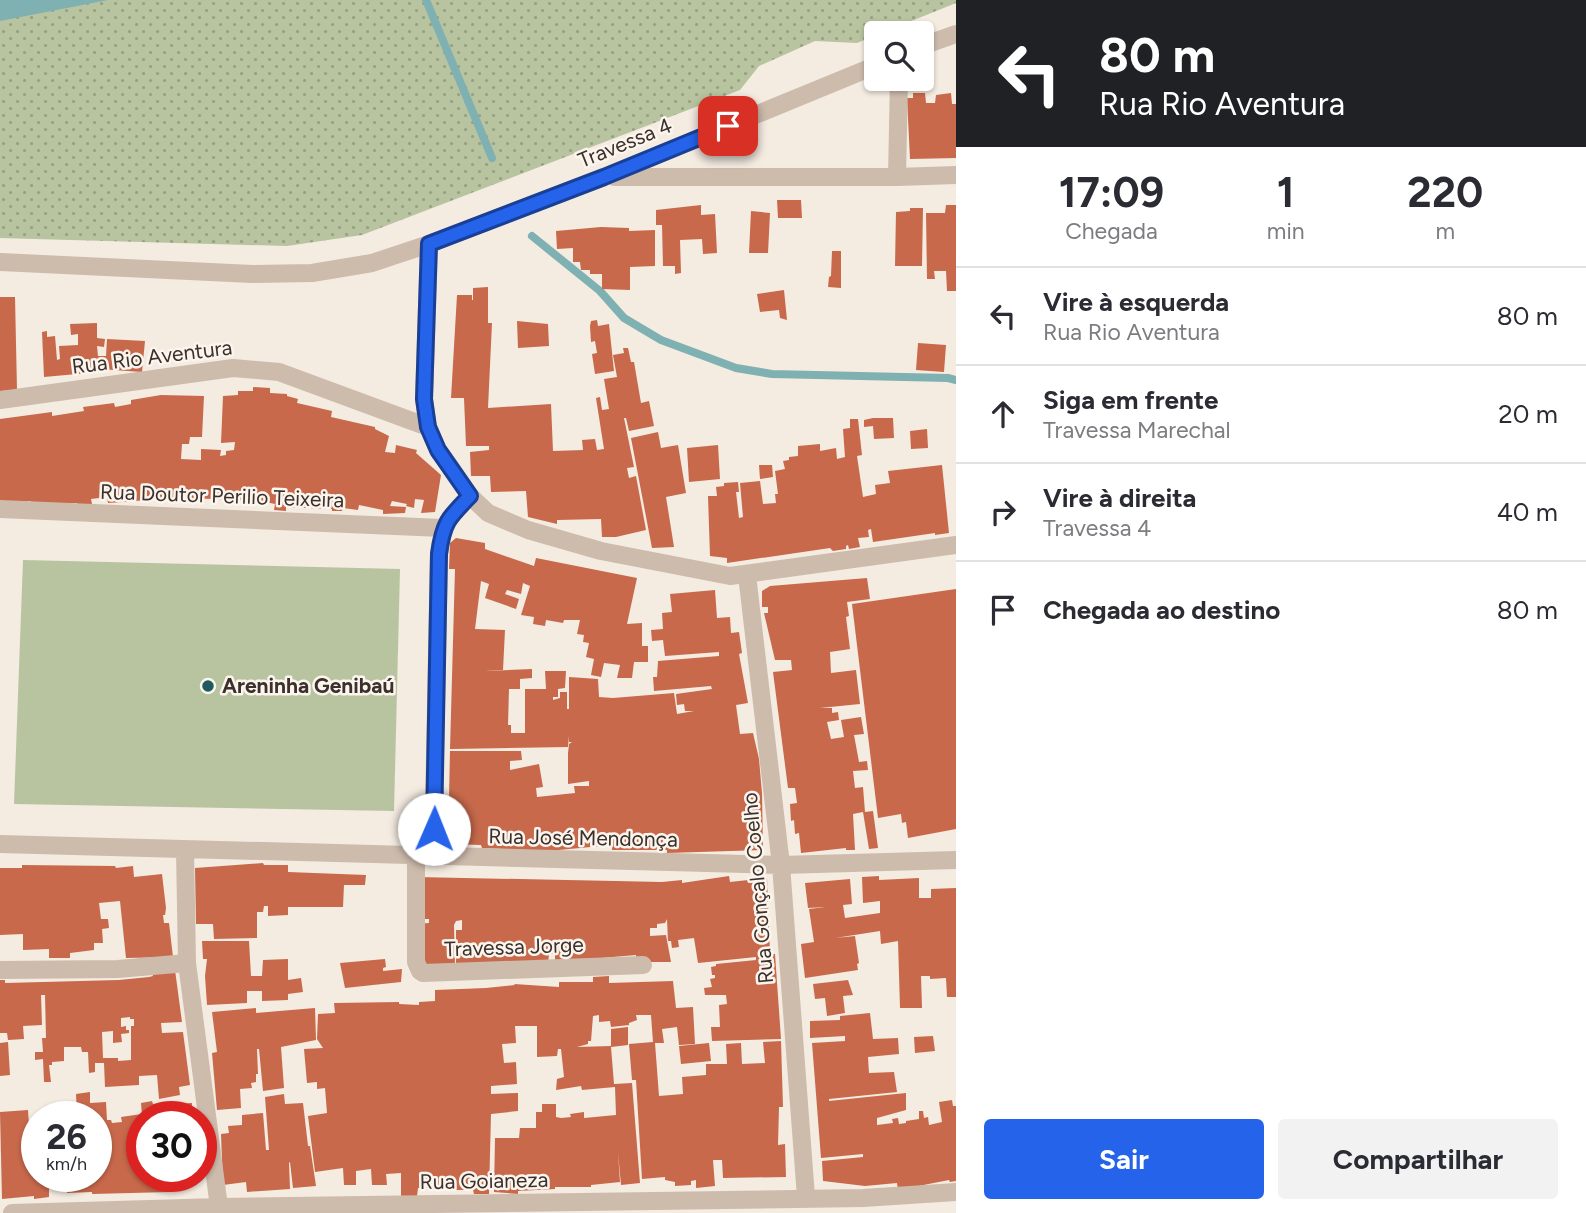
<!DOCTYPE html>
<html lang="pt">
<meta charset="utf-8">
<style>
:root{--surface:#fff;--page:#f2f2f3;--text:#2b2b33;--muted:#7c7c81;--line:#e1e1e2;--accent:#2563eb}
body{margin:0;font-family:Figtree,sans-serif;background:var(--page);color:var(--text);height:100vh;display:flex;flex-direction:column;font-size:26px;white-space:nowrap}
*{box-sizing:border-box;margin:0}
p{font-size:23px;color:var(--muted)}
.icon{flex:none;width:38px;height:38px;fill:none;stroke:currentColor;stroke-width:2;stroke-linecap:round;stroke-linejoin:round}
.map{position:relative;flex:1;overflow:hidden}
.panel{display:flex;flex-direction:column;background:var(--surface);width:630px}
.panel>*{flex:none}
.banner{background:#202124;color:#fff;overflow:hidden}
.tools{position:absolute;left:864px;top:21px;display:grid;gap:14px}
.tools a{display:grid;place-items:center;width:70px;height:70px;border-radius:7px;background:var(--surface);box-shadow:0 2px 5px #0004;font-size:35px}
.speed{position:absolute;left:21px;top:1101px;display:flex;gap:14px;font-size:35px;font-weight:700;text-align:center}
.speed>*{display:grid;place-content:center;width:91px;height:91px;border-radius:50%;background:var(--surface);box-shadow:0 2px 5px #0004;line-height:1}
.speed small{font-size:18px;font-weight:400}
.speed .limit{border:10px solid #d22;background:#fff;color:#111}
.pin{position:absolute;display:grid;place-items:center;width:60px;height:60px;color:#fff;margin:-30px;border-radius:14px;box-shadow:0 4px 10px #0006}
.me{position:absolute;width:77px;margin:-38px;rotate:1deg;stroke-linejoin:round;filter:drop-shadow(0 0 5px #0008)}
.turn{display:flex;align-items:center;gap:24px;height:147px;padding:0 28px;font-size:32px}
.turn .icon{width:91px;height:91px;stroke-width:2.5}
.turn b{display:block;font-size:49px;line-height:60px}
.eta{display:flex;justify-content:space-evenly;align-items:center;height:119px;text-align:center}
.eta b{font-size:42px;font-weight:700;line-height:49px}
.button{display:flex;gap:14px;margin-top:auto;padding:14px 28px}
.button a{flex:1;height:80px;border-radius:7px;background:var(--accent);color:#fff;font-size:28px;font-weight:700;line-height:80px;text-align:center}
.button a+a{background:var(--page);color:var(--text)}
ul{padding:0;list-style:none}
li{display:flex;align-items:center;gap:21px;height:98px;padding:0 28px;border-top:2px solid var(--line)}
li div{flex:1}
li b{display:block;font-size:26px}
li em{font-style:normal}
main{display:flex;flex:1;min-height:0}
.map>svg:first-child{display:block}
.grass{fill:url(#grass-dots)}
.green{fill:#b8c4a0}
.water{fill:#7fb0b2}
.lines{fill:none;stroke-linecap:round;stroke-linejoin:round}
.stream{stroke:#7fb0b2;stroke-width:8}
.building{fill:#c8694b;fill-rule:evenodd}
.minor{stroke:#cdbbac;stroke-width:18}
.route-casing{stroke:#184099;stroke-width:18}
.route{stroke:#2563eb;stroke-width:12}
.poi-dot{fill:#1f5a5e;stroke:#fbf5ee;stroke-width:2.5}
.labels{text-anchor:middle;stroke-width:5;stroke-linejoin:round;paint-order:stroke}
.street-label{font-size:21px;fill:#3b302b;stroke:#fbf5ee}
.poi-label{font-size:21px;font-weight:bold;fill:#3b302b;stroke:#fbf5ee;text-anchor:start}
</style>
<main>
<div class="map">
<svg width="956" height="1213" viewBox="0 0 956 1213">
<defs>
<pattern id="grass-dots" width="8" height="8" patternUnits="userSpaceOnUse" patternTransform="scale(1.75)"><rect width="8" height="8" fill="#b8c4a0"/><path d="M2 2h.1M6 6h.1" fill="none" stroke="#97a083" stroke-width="1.8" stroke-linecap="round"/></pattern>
</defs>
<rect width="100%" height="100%" fill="#f4ebe1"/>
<path class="grass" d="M0 0H956V3L857 43 815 41 759 66 740 90 362 235 287 246 0 238Z"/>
<path class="green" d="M23 560 400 569 394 811 14 804Z"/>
<path class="water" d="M0 0H108L0 21Z"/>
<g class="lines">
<path class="stream" d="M426 0 492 158
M532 236 600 291 624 318 661 340 736 368 772 374 948 378 956 380"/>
</g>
<path class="building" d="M913 93H925L926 103H935L936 95 951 93 952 104H956V158L910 159 907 98H913Z
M777 200H801L802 218H778Z
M701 205V215L715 214 717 253 703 254 702 239 680 240 681 273 675 274V266H663L662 225H656V210Z
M946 205H956V291H947L946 271H934L935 279H927L926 213H945Z
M910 208H923L922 266H895L896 212 910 211Z
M751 211 770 213 768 253H749Z
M601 227 629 228V231L655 230V266L630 267V290L602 289V274H590V270H581L580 262H573V248L557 249 556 231Z
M832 251H841V288L828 287 829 277 831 276Z
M488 287V323H492L488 408 551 404 553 451 583 450 582 440 595 439 597 450 604 449 596 398 600 397 602 410 609 409 604 379 617 377 613 355 624 353 623 348H628L631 362H634L641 403 649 401 654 426 629 431 626 418H624L634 467 627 468 629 478 636 476 646 530 616 537H602L601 519 557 520V524L528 517 526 491 491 492 490 476H471L470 452 489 450V446H466L464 398H451L457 295H472V300H473V288Z
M784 290 787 320 780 318 779 310 760 312 757 294Z
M0 297H15L17 390 0 391Z
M597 320 598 326 609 324 614 371 595 374 592 354 597 353 595 341 591 342 590 326 591 321Z
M517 321 548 324 549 346 518 348Z
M97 323V338L105 339 104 347 97 346 98 356H106L107 339 145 341 142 372 99 369V372L44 377 42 332 47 331V337L55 336 57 360 60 359 59 346 78 345V334L71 335 70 324Z
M918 343 946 345 944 372 916 370Z
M253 387 270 388V393L287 394V396L298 399 297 403 332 411 331 417 375 427V429L389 436 385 452 395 453 396 445 417 450 416 453 441 475 435 512 421 513 424 500 415 499 414 508 406 506 407 504 392 501 390 506 406 507 405 513 383 514V510L359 505 358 510 343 508 342 511H332V509L286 507V511L274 510 275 504 261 501 162 497V499L108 503 107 497 91 499 92 504 77 506V503H31V501L0 504V419L52 412V416L84 411 83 407 114 403 115 407 131 404V400L161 395 204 396 202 437H190L189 444H182L181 459 201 460V449L221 450 220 456 226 455V451L234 450 235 442 221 443 223 396 238 395V391H253Z
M873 418H893L894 438 874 439 873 426 864 427V420Z
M850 419H858L862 455 857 456 863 497 876 494 875 485 890 483 888 471 942 465 949 533 935 535V533L873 542 871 529 868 530 869 537 858 538 860 547 849 549 848 545 846 546V549L833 551 830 548 727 563V558L710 556 708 496H717L716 487 724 486V483L738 482 739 492H736L739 518 743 517 740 483 760 481 763 504 776 503 775 494H778L775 471 785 469 783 461 789 460V457L798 456V446L820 444V451L836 448 837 459 845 457 843 429 850 428Z
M927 429 928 448 911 449 910 431Z
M658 432 661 448 678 445 686 493 666 497 674 547 652 548 631 438Z
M718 445 720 479 689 482 687 448Z
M759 465H772L773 477 760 479Z
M456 538 485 543V549L534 566 536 558 637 578 627 624 642 623V646H648V662H634L632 678H617L620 665 604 663 601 677 591 675 594 659 586 657 589 643 583 642 584 635 577 634 580 620H564L563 623 546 620 545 626 533 624 534 617 521 615 530 586 523 583 521 594 507 590 505 594 519 599 516 609 485 598 489 584 481 581 475 629 505 630 503 670 485 671 532 669V678L520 679V689H509L508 725H511V733H525V689H546L545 671H566L565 688 558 689V697H553V700L560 698V692H567V709H569V677L598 679 599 697 613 698 674 693 677 714 694 711H685L684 704 677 705 676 694 712 689 711 686 654 691 653 677H657L658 661 719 656V652L665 656 663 640 652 641 651 630 663 629 662 613 672 612 670 594 715 590 717 618 730 617 731 633 739 632 742 653 739 654 748 703 736 705 740 734 753 733 759 759 762 793 763 850 667 853V850H612V845L548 851 482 848 481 845 448 844 450 751H521L522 760 510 761V770L539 764 543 787 536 788 537 797 575 793 574 786H589V781L568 784V753L569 744 572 742H569V736L568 747 450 749 455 569H449L450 543Z
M867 578 870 599 847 602 849 616 846 617 850 649 830 652 831 673 856 670 860 704 820 708H832V713L838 712 839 720 827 722 831 739 844 737 841 720 861 717 864 734 854 735 859 762 867 761 868 770 853 771 855 788 863 787 865 812 873 811 878 848 869 849 863 812 853 814 855 850H846V848L801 853 799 833 795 834 794 820 791 821 790 804 797 803 795 788H788L773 672 792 670 791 660H775L764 613H768V607H762V591L770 586Z
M956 589V829L908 838 906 822 902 823 901 814 878 818 852 604Z
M263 863 264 865H288V872L366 875 365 885H344L343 907H288V915L268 916V906H264L263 912H257V938L214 939 213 924H196L195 868Z
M22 865 115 866 116 868 133 866 134 877 162 874 166 908 165 915H163L164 923H169L173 957 126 958 120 901 99 903 101 919H108L109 928 102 929 103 943H94V950L70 953V958H49V949L23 950V934L0 935V868H22Z
M729 876 730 882 767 878 770 954H775L781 1039 712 1041 711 1027H720L719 1005 727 1004 726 995H705L704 988 712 987 710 979 715 978V975H712L711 967 716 966V964L756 960V957L698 963 694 938 678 940 679 947 672 948 671 941H668L667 919 665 923 657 924V928H650V936L666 935 671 962H636V955L555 962V954H549L548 964 456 966V953H467V944L456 943V930H462V920L456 921 454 925 455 966 417 967 416 924 429 923V919H417V877L662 882 682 880V883Z
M879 876V880L919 878V898H931V889L956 888V997H947L946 978 930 979V976H921L922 1008H900L898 941 881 944 880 931 835 938 855 936 859 963 857 964 858 970 805 978 801 944 814 942 809 909 825 907 808 908 805 883 850 879 852 904 843 905 845 918 880 913V901L863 903 862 877Z
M202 941H249L251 976H262L263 960 288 959V980L301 978 303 992 288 994V1000L262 1001V991H247V1003L207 1005 205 976 207 959H203Z
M385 959 386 967 383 968V971L402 969 401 982 345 988 340 963Z
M175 970 182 1022 161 1023 162 1033 183 1032 190 1085 179 1087 180 1095 159 1099 157 1075 139 1076V1085L105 1087 104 1063H95V1072L89 1073 88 1052H82L81 1047H64V1061L52 1062V1065H49L51 1082H44L43 1059 35 1060V1052H43L42 1038H46L45 995H41L42 1025 23 1026 24 1039 8 1040 7 1033H0V980H5V983L119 980 149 977 153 976 152 973ZM130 1017V1019H134V1026H131V1060L118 1061V1058H103L102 1032 113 1031V1043L122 1042 121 1034 129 1033V1030H126V1026L121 1027V1018Z
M609 976V983L673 981 676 1008 693 1007 695 1044 679 1045 677 1027 662 1029 664 1043H655L659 1096 683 1094 682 1077 706 1075V1064H727L726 1044 741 1043 742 1064 765 1063 763 1042 781 1041 783 1107H779L778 1145 785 1144 786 1177 723 1178 722 1160H713L715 1186 696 1188V1180L691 1181V1185L675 1186V1182L665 1180V1177L642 1179 636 1080H632L629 1044 653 1042 651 1015H636L637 1020 629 1023V1025L611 1027 610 1021 599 1022V1015L593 1016 591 1041H588V1044L577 1047 611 1046V1029L628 1027V1045L611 1047 614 1084 632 1083 640 1183 621 1185 618 1152 620 1182 591 1185V1187H555V1189L518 1191V1194L494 1192 495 1138H519L520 1128H536V1112H542V1104H556V1117L561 1118 571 1117 570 1114 584 1112V1118L616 1115 615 1087 582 1090 581 1086 556 1090 557 1079 564 1077 561 1049H558L557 1056 537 1057V1026H515L516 1043 502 1044 504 1063 516 1062 517 1084 491 1086V1094L518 1093V1111L491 1114 489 1194H474L473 1190H437V1188H418L417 1196H401V1173L386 1174 387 1185H372L371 1169 356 1171V1185H344L343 1168 315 1172 308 1116 327 1113 325 1088 317 1089V1082L307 1083 304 1049 323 1048 317 1039 318 1014 335 1013 334 1003 399 1002V1004L419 1005V1002L435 1001V990L486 988 515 985 514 984 559 987V982H593V977Z
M848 980 853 995 843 996 845 1013 827 1016 825 998 815 999 813 984Z
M256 1008V1013L315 1008 316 1040 281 1047 284 1088 263 1091 259 1049H257L258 1074H256V1082L251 1083 252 1088 240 1089 241 1108 217 1110 212 1053 217 1052 212 1012Z
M870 1013 873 1039 898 1038 899 1054 868 1057 869 1073 894 1072 897 1092 829 1099V1101L906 1093V1110L877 1118V1125L893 1123 892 1119 898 1118 899 1124 906 1123V1121L919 1119V1111H923L924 1118 928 1117 929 1125 942 1122 939 1102 952 1100 953 1106H956V1181L950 1182 949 1180 898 1190 897 1183 865 1186 823 1181 822 1161 863 1157V1154L821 1158 812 1043 845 1041V1036L810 1038V1021L840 1020V1016Z
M933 1036 935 1051 915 1053 914 1037Z
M8 1042 10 1075 0 1076V1043Z
M709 1043 711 1061 681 1064 679 1046Z
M90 1092V1103L106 1102 107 1120H111L112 1123 122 1122 121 1117 142 1114V1176H168L170 1192 92 1194V1192L67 1193V1188L49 1189V1197L34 1199V1196L2 1199 0 1112 28 1110 29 1125 37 1124V1176H96V1116H77L76 1094Z
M284 1094 285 1104 303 1103 308 1146H310L316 1186 293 1188 290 1162 289 1163 290 1189 247 1192 246 1182 223 1185 221 1134 229 1133 228 1126 242 1125V1115L263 1113 266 1150H269L265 1097Z
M152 1101 153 1104 160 1103V1111L148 1114 168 1111 169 1116H142L141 1103Z
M192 1103V1116H177L176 1104Z"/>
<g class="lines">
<path class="minor" d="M922 46 956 34
M614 177H897L956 175
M897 177 899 79
M429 244 424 399 428 427 438 450 453 471 470 496 488 513 528 530 601 551 730 576 956 545
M0 262 252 274 312 273 372 263 429 244 604 177 877 65
M0 400 233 368 279 372 428 427
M0 509 442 528
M747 575 781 865 806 1197
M0 844 781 865 956 860
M185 850 187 963 219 1207
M416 856V962L420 971 423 973 643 965
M433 857 439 554C443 523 448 518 470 496
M0 970 118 969 187 963
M12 1213 219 1207 863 1198 956 1192"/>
</g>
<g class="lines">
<defs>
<path id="route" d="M434 829 439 554C443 523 448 518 470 496L438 450 428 427 424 399 429 244 604 177 728 126"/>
</defs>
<use href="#route" class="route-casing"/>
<use href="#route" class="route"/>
</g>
<circle class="poi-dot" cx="208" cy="686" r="7"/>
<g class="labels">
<g class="street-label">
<text transform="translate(625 143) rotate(-22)" y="7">Travessa 4</text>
<text transform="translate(152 357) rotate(-7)" y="7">Rua Rio Aventura</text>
<text transform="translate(222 496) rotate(2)" y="7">Rua Doutor Perilio Teixeira</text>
<text transform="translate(583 838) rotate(1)" y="7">Rua José Mendonça</text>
<text transform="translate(758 888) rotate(-95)" y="7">Rua Gonçalo Coelho</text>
<text transform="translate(514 947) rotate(-2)" y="7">Travessa Jorge</text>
<text transform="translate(484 1181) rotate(-1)" y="7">Rua Goianeza</text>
</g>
<g class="poi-label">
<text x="222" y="693">Areninha Genibaú</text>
</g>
</g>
</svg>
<div class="tools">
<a><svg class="icon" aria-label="search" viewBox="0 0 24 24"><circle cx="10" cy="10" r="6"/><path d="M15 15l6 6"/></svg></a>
</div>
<div class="speed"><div>26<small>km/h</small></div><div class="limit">30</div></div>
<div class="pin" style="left:728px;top:126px;background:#d93025"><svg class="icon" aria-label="arrive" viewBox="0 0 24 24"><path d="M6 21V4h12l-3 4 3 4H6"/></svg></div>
<svg class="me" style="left:434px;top:829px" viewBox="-20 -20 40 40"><circle r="19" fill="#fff"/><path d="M0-13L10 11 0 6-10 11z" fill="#2563eb"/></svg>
</div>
<section class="panel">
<div class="banner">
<div class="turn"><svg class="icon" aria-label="left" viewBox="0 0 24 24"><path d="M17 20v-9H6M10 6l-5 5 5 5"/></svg><div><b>80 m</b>Rua Rio Aventura</div></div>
</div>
<div class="eta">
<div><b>17:09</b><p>Chegada</p></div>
<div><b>1</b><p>min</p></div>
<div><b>220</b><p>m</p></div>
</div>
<ul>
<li><svg class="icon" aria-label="left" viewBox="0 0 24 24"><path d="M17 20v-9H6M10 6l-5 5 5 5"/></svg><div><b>Vire à esquerda</b><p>Rua Rio Aventura</p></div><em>80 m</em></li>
<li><svg class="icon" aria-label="ahead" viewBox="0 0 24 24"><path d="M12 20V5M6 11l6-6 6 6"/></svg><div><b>Siga em frente</b><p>Travessa Marechal</p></div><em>20 m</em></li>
<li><svg class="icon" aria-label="right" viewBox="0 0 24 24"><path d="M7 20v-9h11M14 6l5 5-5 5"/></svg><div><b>Vire à direita</b><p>Travessa 4</p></div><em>40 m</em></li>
<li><svg class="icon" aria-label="arrive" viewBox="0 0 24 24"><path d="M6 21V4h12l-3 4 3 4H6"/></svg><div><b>Chegada ao destino</b></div><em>80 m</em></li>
</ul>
<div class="button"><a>Sair</a><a>Compartilhar</a></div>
</section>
</main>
